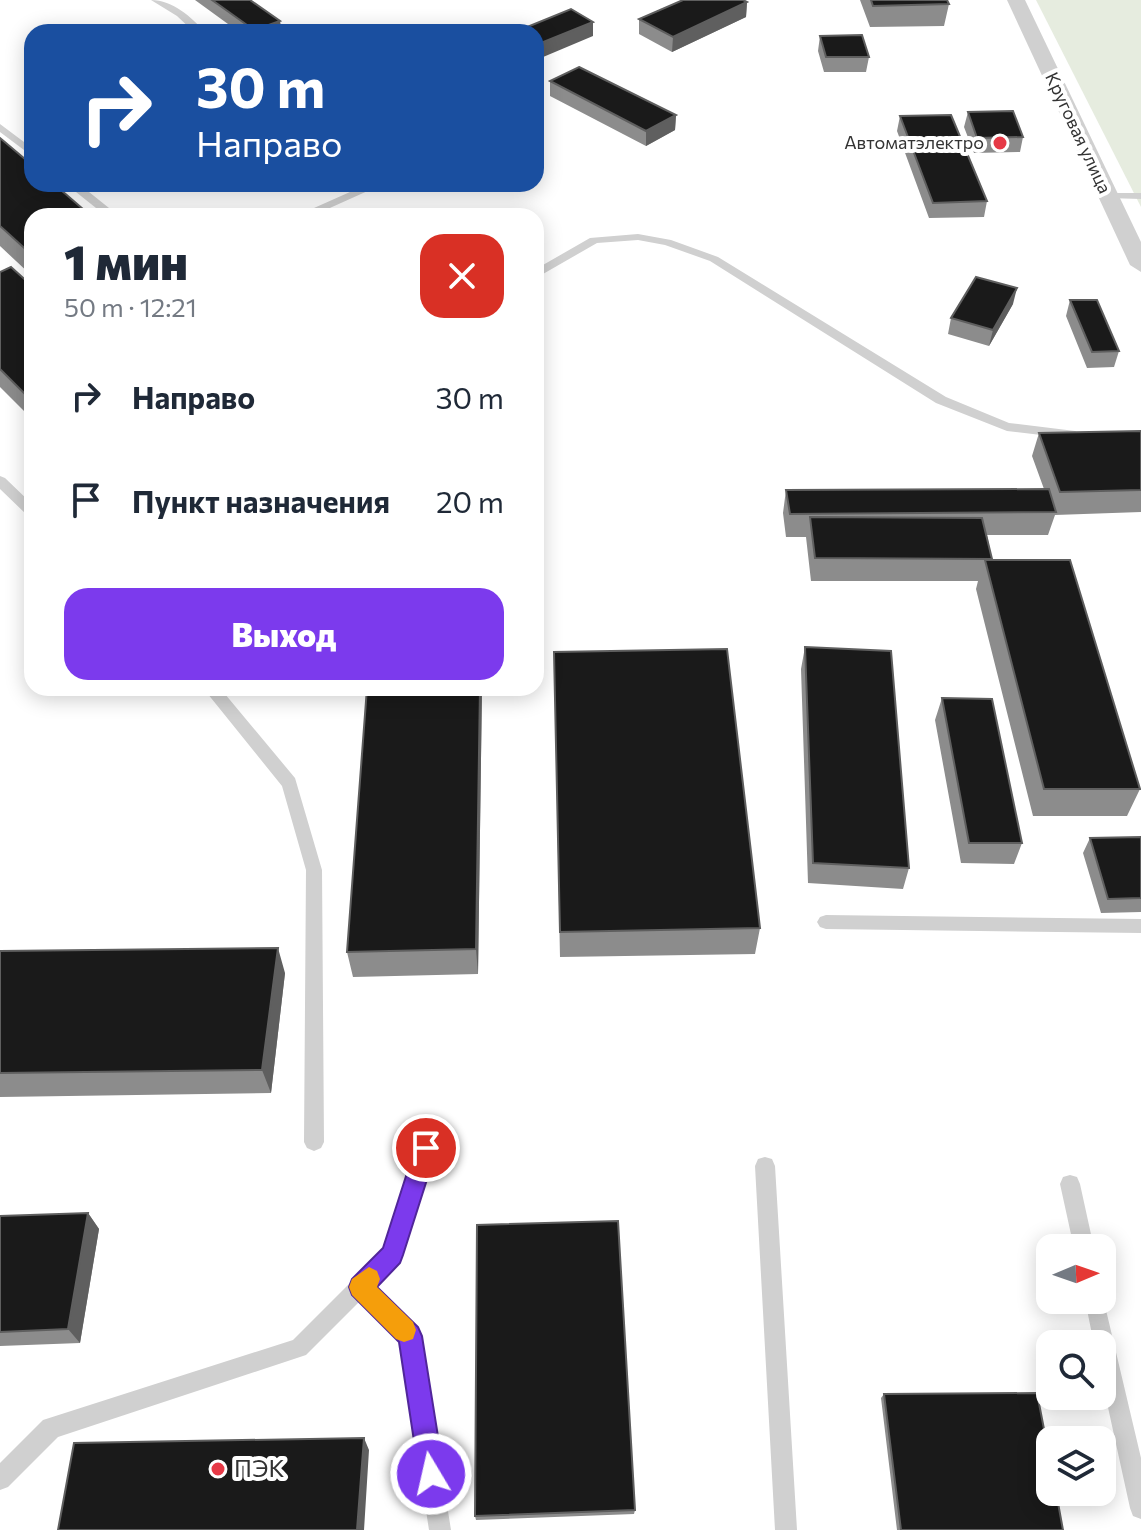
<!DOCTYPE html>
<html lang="ru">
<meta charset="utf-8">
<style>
:root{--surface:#fff;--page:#f6f6f7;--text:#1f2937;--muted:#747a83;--accent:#7c3aed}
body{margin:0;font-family:Commissioner,sans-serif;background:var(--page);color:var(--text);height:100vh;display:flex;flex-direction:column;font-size:30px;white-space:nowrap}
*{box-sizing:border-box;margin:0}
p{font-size:26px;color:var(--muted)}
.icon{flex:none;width:44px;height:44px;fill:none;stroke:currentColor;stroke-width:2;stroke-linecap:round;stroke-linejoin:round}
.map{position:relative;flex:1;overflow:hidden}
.sheet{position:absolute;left:24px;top:208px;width:520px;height:488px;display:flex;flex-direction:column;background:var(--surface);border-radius:24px;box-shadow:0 4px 20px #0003}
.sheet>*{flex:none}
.banner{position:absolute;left:24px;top:24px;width:520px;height:168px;border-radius:24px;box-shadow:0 4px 20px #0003;background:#1a4fa0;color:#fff;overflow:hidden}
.needle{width:52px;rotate:88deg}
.controls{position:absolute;left:1036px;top:1234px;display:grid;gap:16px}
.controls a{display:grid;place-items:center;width:80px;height:80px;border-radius:16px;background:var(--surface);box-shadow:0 4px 20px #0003;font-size:40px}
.pin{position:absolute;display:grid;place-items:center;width:68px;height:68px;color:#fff;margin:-34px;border:4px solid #fff;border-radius:50%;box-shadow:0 2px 8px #0007}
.me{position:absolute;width:88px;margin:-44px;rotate:351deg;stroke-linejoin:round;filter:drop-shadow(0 0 6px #0008)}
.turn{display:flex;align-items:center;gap:28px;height:168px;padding:0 40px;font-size:36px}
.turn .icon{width:104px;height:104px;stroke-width:2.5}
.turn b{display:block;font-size:56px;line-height:68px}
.round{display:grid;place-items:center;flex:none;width:84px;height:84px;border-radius:24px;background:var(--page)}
.headline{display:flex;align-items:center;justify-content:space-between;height:136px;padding:0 40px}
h1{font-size:48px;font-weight:800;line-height:60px}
.action{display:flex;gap:16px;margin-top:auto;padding:16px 40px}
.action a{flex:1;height:92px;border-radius:24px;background:var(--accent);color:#fff;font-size:32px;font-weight:800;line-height:92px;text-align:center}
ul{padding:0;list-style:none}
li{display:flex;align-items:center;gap:24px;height:104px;padding:0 40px}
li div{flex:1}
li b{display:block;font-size:30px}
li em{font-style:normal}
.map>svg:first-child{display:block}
.green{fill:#e6ecdf}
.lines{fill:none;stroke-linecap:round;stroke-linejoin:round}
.service{fill:#d0d0d0;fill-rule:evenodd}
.minor{fill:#d0d0d0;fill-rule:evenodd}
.wall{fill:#8c8c8c}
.shaded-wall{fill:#5f5f5f}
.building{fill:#1a1a1a;stroke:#5f5f5f;stroke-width:2}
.route{fill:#7c3aed;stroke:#51269a;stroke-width:2}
.slow{fill:#f59e0b}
.poi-dot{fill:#e63946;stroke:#fff;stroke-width:3}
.labels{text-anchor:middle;stroke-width:8;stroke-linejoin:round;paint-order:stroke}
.far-street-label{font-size:18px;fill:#333;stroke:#fff}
.far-poi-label{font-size:18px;fill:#333;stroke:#fff;text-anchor:end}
.near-poi-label{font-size:24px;fill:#333;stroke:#fff;text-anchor:start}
</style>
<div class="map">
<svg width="1141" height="1530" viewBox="0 0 1141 1530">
<rect width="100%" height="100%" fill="#fff"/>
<path class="green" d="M1036 0H1141V207Z"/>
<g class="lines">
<path class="service" d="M151 0C173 0 191 17 205 32H194L177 16Z
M0 124 32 148V156L0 132Z
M66 184H79L119 216H106Z
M368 184 381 185 312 216H296Z
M1103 193H1141V199L1107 198 1101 195Z
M638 234 671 240 718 257 946 397 1009 423 1075 431 1082 435 1075 439 1007 431 936 403 710 261 665 245 638 240 597 243 536 278V269L590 238Z
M0 476 5 478 32 504V517L27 515 0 489Z
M203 688H220L295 778 322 870 324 1142 321 1148 314 1151 307 1148 304 1142 306 870 282 786Z
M826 915 1141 919V933L826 929 820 927 817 922 820 917Z
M426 1139 433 1142 436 1148 402 1255 399 1262 375 1287 417 1329 420 1336 451 1530H429L400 1341 360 1301 306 1355 58 1437 8 1487 0 1490V1463L43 1420 293 1340 384 1249 416 1148 419 1142Z
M765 1157 772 1159 775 1166 797 1530H775L755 1166 758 1159Z
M1070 1175 1077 1177 1080 1184 1094 1248H1074L1060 1184 1063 1177Z
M1102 1293 1141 1458V1519L1133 1516 1130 1508 1102 1380V1344H1094L1085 1300H1102Z"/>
<path class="minor" d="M1007 0H1025L1141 242V272L1130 265Z"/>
</g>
<path class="wall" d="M195 0H250L282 32H239Z
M860 0H947L949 4 944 26 870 27Z
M747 2 746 17 672 52 639 34V19Z
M820 36 869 57 866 72H824L818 51Z
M550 81 676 115 675 130 646 146 550 96Z
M968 112 1023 137 1020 152 974 153 964 127Z
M900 116 987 201 984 217 929 218 897 131Z
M0 138 32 216V276L0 246Z
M0 272 32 286V419L0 387Z
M1070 300 1119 351 1114 367 1087 368 1066 316Z
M1013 304 989 346 948 334 951 318Z
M1141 431V512L1055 515 1048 535H987L992 559 1140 789 1127 816H1033L976 589 978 581H811L806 537H786L783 513 786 490 1044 489 1032 456 1039 433Z
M805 647 909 868 903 889 808 883 801 669Z
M554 652 760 928 755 954 560 957Z
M367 688H482L478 974 353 977 347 952Z
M942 698 1022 843 1014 864 961 863 935 720Z
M1141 837V912L1101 913 1083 853 1090 838Z
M0 951 285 973 271 1093 0 1097Z
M88 1213 99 1229 80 1343 0 1346V1216Z
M884 1394 1063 1530H897L881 1398Z
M635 1510 634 1514 476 1520 475 1516Z"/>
<path class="shaded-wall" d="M747 2 746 17 672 52 673 37Z
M280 21 282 32H255L254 30Z
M593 22V36L536 60V45Z
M676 115 675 130 646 146V131Z
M1017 288 1013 304 989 346 993 330Z
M480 688H482L478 974 476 949Z
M278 948 285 973 271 1093 262 1070Z
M88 1213 99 1229 80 1343 68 1329Z
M364 1438 369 1450 364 1530H357Z"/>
<path class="building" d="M212 0H250L280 21 254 30Z
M683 0H743L747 2 673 37 639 19Z
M871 0H947L949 4 873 6Z
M571 9 593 22 536 45V32H515Z
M862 35 869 57H826L820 36Z
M579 67 676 115 646 131 550 81Z
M1013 111 1023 137 977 138 968 112Z
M951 115 987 201 933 203 900 116Z
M0 138 32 165V184H54L91 216H32V255L0 226Z
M11 267 32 286V401L0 369V272Z
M976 277 1017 288 993 330 951 318Z
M1070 300H1097L1119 351 1092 352Z
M1141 431V490L1060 492 1039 433Z
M1049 489 1056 512 790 514 786 490Z
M810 517 982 518 992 559 815 558Z
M985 560H1070L1140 789H1044Z
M805 647 891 651 909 868 813 863Z
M727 649 760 928 560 932 554 652Z
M367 688H480L476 949 347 952Z
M942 698 992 699 1022 843H969Z
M1141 837V898L1108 899 1090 838Z
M278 948 262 1070 0 1073V951Z
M88 1213 68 1329 0 1332V1216Z
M618 1221 635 1510 475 1516 477 1225Z
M1037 1393 1050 1460V1492H1056L1063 1530H901L884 1394Z
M364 1438 357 1530H58L74 1443Z"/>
<path class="route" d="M426 1138 434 1141 437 1148 403 1255 400 1263 377 1287 418 1327 422 1336 444 1474 440 1483 431 1487 422 1483 419 1474 399 1342 352 1295 349 1287 352 1279 383 1248 415 1148 418 1141Z"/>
<path class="slow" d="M369 1267 377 1271 380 1279 377 1287 413 1322 416 1330 413 1339 404 1342 396 1339 352 1295 349 1287 352 1279Z"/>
<g class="poi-dot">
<circle cx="1000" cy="143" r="8"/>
<circle cx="218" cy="1469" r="8"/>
</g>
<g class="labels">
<g class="far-street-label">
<text transform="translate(1078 133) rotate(65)" y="6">Круговая улица</text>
</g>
<g class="far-poi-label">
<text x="984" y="149">Автоматэлектро</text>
</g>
<g class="near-poi-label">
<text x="234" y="1477">ПЭК</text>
</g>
</g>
</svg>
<div class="controls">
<a><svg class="needle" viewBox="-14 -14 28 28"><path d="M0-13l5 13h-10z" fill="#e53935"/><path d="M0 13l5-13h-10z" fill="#747a83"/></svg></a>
<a><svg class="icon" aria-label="search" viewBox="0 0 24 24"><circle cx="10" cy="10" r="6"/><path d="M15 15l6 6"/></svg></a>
<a><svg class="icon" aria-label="layers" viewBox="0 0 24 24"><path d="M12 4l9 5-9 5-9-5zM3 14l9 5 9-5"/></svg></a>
</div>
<div class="pin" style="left:426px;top:1148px;background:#d93025"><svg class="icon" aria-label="arrive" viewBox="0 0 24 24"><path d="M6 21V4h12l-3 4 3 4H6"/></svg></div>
<svg class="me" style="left:431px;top:1474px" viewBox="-20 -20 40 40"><circle r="17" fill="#7c3aed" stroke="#fff" stroke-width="3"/><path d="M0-11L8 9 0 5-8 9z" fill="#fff"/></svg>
<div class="banner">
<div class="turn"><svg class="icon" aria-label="right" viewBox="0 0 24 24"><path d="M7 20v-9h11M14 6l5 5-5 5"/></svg><div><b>30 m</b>Направо</div></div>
</div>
<section class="sheet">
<div class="headline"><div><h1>1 мин</h1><p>50 m · 12:21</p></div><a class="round" style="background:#d93025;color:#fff"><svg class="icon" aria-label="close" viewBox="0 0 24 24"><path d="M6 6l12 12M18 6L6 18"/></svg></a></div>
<ul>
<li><svg class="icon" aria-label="right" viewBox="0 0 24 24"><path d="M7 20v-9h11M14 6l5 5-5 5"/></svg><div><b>Направо</b></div><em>30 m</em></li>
<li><svg class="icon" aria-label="arrive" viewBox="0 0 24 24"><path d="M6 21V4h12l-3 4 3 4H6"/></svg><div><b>Пункт назначения</b></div><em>20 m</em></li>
</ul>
<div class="action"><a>Выход</a></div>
</section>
</div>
